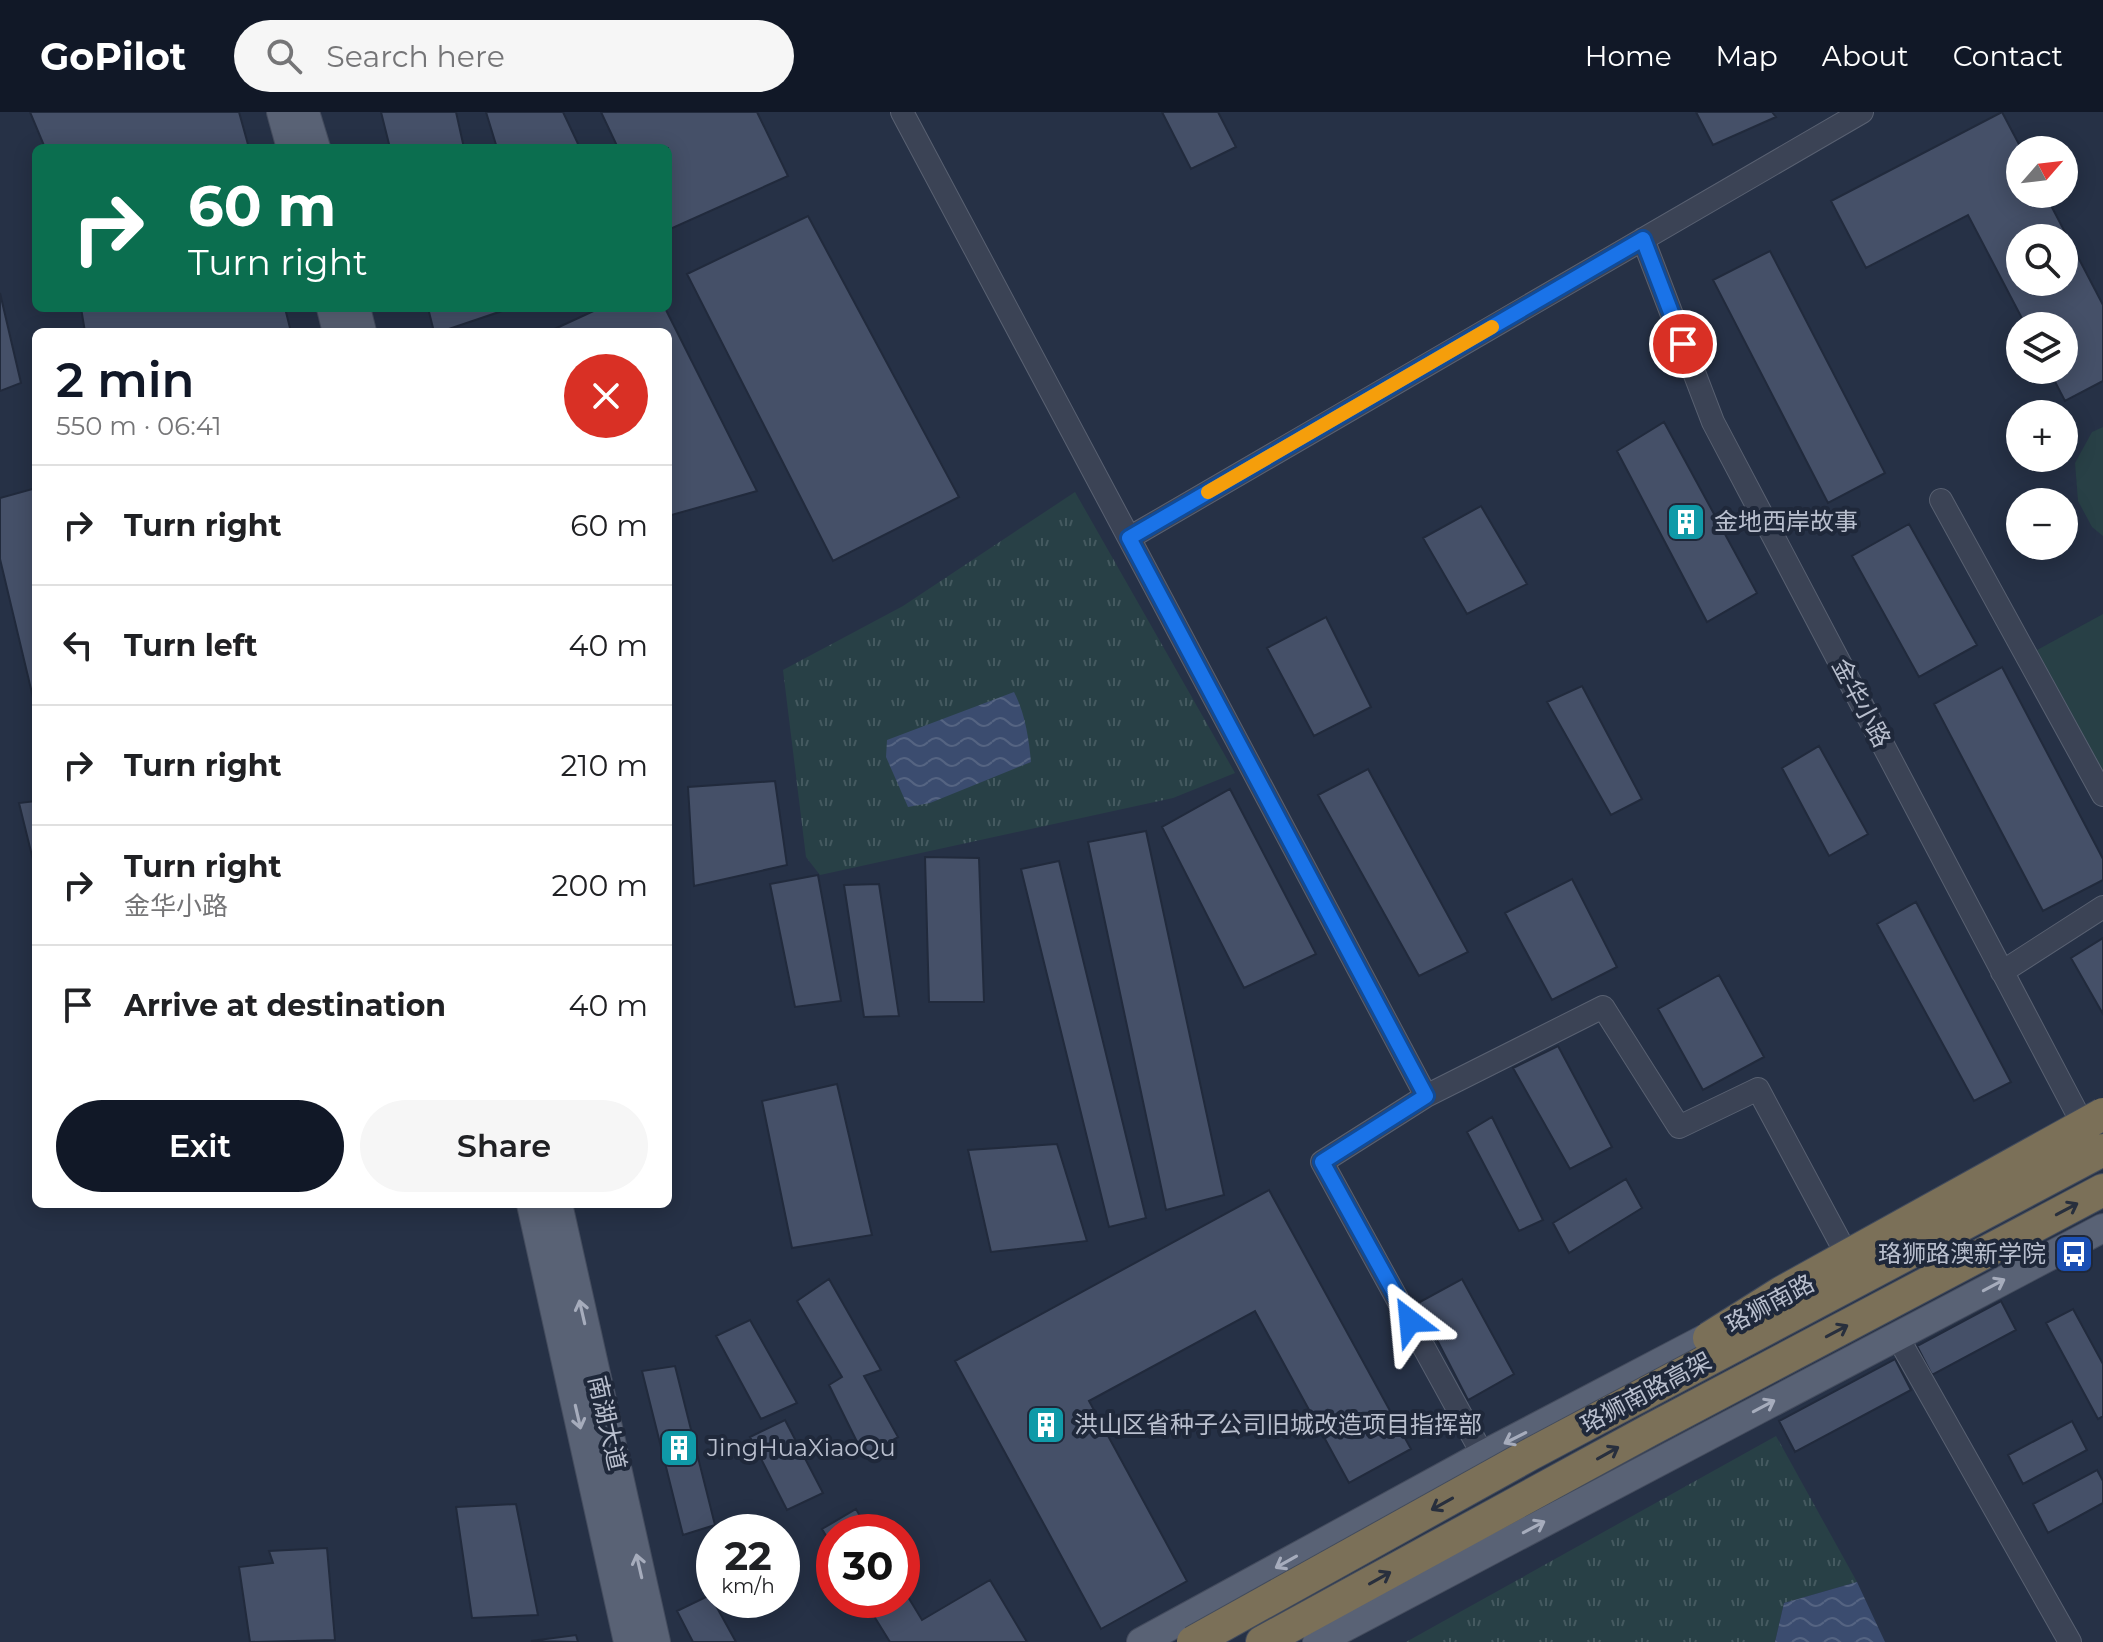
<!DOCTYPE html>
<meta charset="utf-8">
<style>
:root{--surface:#fff;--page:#f6f6f6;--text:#202124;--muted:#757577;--line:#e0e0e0;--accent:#111827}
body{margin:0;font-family:Montserrat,"Noto Sans SC",sans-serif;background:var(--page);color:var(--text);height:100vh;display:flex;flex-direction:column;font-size:30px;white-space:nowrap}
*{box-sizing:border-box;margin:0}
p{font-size:26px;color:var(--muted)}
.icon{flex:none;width:44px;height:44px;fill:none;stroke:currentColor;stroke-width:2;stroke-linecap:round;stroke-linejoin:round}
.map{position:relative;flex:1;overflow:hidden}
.sheet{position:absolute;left:32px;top:216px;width:640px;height:880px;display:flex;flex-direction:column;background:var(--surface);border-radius:12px;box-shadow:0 4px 20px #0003}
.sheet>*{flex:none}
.hud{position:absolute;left:32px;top:32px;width:640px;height:168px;border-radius:12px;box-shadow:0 4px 20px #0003;background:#0b6e4f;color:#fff;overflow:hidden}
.needle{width:52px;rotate:62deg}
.controls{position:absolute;left:2006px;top:24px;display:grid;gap:16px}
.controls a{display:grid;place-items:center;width:72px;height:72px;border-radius:50%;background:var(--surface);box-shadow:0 4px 20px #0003;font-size:40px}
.speed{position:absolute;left:696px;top:1402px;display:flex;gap:16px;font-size:40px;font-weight:700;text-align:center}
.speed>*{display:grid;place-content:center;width:104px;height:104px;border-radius:50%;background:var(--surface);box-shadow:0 4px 20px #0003;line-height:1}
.speed small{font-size:20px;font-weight:400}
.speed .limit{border:12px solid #d22;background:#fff;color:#111}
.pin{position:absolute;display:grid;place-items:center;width:68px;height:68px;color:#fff;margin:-34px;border:4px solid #fff;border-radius:50%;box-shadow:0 2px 8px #0007}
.me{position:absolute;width:88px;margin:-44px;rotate:331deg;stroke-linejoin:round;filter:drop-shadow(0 0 6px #0008)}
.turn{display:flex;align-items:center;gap:28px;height:168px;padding:0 24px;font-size:36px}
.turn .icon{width:104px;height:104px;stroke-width:2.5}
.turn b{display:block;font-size:56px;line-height:68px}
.round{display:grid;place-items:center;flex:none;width:84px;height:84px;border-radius:42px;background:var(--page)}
.overview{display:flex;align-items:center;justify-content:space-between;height:136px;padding:0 24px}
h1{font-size:48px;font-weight:600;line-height:60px;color:var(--accent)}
.cta{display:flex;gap:16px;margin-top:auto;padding:16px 24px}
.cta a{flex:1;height:92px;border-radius:48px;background:var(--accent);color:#fff;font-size:32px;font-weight:600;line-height:92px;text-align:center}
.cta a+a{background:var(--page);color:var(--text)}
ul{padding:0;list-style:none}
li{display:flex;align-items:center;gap:24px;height:120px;padding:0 24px;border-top:2px solid var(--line)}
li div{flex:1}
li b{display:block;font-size:30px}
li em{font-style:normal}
header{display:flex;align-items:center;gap:48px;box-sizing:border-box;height:112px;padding:0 40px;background:var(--accent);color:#fff}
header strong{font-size:38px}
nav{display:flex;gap:44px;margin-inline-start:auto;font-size:28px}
.search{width:560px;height:72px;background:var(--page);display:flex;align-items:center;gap:20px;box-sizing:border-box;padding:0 28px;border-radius:44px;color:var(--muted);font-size:30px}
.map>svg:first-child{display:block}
.grass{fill:url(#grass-tufts)}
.pitch{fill:#284046}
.water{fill:url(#water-waves)}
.building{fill:#455068;stroke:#212a3c;stroke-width:2;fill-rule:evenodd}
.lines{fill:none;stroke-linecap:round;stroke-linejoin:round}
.minor-casing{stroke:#596172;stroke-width:24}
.major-casing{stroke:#444c5e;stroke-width:30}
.highway-casing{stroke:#424b5c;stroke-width:34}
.minor{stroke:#3b4355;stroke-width:22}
.major{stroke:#596275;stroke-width:28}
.highway{stroke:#7b7058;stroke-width:32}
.highway-bridge-casing{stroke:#424b5c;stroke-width:34;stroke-linecap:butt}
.highway-bridge{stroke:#7b7058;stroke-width:32}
.oneway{stroke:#282f3d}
.oneway2{stroke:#a6acbc}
.route-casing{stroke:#114b97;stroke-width:20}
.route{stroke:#1a73e8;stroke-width:14}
.slow{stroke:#f59e0b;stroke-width:14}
.labels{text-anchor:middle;stroke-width:8;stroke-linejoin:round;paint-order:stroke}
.poi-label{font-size:24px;fill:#b9bfce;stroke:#1f283a;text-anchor:start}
.street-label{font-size:24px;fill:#b9bfce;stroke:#1f283a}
</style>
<header>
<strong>GoPilot</strong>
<div class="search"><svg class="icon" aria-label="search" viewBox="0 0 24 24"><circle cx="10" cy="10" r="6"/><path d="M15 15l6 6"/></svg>Search here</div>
<nav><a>Home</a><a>Map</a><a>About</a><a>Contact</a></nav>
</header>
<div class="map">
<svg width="2103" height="1530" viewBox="0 0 2103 1530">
<defs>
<pattern id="grass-tufts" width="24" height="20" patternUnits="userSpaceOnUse" patternTransform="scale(2)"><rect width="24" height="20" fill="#284046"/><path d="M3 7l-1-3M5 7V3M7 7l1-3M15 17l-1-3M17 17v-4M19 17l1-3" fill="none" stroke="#455a60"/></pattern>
<pattern id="water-waves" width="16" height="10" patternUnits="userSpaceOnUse" patternTransform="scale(2)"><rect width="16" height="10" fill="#3b4c6f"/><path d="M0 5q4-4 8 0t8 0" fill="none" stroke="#556482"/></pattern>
</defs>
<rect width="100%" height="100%" fill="#263146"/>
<path class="grass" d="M1075 380 1235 661 1173 686 820 763 806 745 783 558 903 494Z
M1776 1324 1857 1470 1784 1491 1775 1530H1406Z"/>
<path class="pitch" d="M2103 315V424L2092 415 2078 389 2075 351 2092 320Z
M2103 502V659L2037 538Z"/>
<path class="water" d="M1014 580C1025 601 1029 627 1031 650L930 691 908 695 886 645 887 628Z
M1857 1470 1885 1530H1775L1784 1491Z"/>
<path class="building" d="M30 0H239L249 36H45Z
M381 0H456L464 36H390Z
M486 0H563L580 36H497Z
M601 0H757L788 64 668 118V36H618Z
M1162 0H1218L1236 35 1191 57Z
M1696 0H1772L1776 5 1713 33Z
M2002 0 2022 38H2020V82H2045L2103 193V269L2065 289 2049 258H2064V214H2026L1968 103 1866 156 1831 89ZM2020 126H2064V170H2020Z
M808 104 959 385 833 449 687 162Z
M1770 139 1885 361 1828 391 1713 168Z
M0 181 21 271 0 279Z
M81 196H285L291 220H85Z
M428 196H501L502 199 440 220H434Z
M600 196H665L757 379 668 404V220H548Z
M1664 310 1757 481 1707 510 1617 339Z
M36 376V598L0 447V386Z
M1481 394 1527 472 1467 502 1423 426Z
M1909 412 1977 533 1919 565 1852 444Z
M1326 505 1371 595 1314 624 1267 536Z
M2002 555 2103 747V768L2043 799 1934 592Z
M1582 574 1642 687 1611 703 1547 590Z
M1819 634 1868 722 1829 744 1782 656Z
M1368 657 1468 840 1419 864 1318 683Z
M775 669 787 753 694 774 688 675Z
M1230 677 1316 842 1244 876 1162 715Z
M36 689V760L19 691Z
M1146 719 1224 1083 1166 1098 1088 730Z
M925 745 979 746 984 890H929Z
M1059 749 1146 1106 1109 1115 1021 757Z
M818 763 841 889 795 895 770 772Z
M1572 767 1617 855 1552 888 1505 801Z
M879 772 899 904 864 905 844 773Z
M1916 790 2011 970 1974 989 1877 812Z
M2103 826V902L2071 846Z
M1719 863 1764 945 1703 978 1658 897Z
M1558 934 1612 1035 1570 1057 1513 956Z
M837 972 872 1123 792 1136 762 989Z
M1492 1005 1543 1108 1519 1119 1467 1020Z
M1057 1032 1087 1129 991 1140 968 1038Z
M1626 1067 1642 1096 1569 1141 1553 1111Z
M1269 1078 1411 1337 1349 1371 1255 1199 1089 1289 1187 1469 1101 1517 955 1249Z
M829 1167 881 1258 864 1264 898 1325 864 1344 829 1273 842 1265 797 1189Z
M1462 1167 1514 1262 1468 1288 1418 1191Z
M2001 1189 2016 1218 1932 1263 1917 1234Z
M2073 1197 2103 1252V1304L2098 1307 2046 1211Z
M750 1208 797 1291 761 1307 716 1224Z
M1895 1247 1911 1278 1795 1340 1779 1309Z
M675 1254 715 1413 683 1423 642 1259Z
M785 1308 823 1381 787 1398 750 1325Z
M2072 1309 2087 1338 2023 1372 2008 1343Z
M2097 1358 2103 1369V1391L2048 1421 2033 1392Z
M516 1392 538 1503 472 1506 456 1395Z
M856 1397 869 1420H834V1437L822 1417Z
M327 1436 335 1528 250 1530 239 1455 273 1451 269 1439Z
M990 1468 1027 1530H890L864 1488H902V1475L922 1508Z
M710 1483 736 1530H693L677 1499Z
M576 1523 578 1530 531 1529Z"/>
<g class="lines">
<defs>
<path id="minor" d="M902 0 1129 426 1862 0
M1643 127 1713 310 2089 1024
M1941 388 2103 683
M1129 426 1426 984
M2002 860 2103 795
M1897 1224 2070 1530
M1483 1343 1322 1050 1426 984 1603 895 1679 1015 1758 977 1847 1143"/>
<path id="major" d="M281 0 291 36
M305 0 316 36
M331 196 337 220
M356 196 362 220
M531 1092 628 1530
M558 1092 656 1530
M1141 1530 1483 1343 1729 1214
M1317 1530 2103 1116"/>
<path id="highway" d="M1262 1530 1650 1318 2103 1078"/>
</defs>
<use href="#minor" class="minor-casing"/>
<use href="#major" class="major-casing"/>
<use href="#highway" class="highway-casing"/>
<use href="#minor" class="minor"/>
<use href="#major" class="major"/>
<use href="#highway" class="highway"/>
<defs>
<path id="highway-bridge" d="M1709 1226 1782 1180 2103 1002
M1193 1530 1529 1343 2103 1038"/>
</defs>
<use href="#highway-bridge" class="highway-bridge-casing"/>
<use href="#highway-bridge" class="highway-bridge"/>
</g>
<defs><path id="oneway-shaft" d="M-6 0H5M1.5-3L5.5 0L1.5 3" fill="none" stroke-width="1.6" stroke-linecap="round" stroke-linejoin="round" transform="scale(2)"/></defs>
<g class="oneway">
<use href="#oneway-shaft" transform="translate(2067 1097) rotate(-28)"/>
<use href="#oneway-shaft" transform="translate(1837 1219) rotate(-28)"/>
<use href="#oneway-shaft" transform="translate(1608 1341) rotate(-29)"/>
<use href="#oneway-shaft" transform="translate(1442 1392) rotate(151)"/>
<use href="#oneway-shaft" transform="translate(1380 1466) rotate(-29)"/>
</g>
<g class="oneway2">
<use href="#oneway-shaft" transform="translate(1994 1173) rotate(-28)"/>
<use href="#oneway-shaft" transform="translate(582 1200) rotate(-103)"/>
<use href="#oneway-shaft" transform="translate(1764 1294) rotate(-28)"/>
<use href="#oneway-shaft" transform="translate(578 1305) rotate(77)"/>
<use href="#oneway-shaft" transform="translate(1515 1326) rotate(153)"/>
<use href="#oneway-shaft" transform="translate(1534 1415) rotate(-28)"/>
<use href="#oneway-shaft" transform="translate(1286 1450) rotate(151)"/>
<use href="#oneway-shaft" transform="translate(639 1454) rotate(-103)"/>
</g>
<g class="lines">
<defs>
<path id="route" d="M1410 1209 1322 1050 1426 984 1129 426 1643 127 1683 232"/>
</defs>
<use href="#route" class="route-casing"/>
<use href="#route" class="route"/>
<path class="slow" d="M1208 380 1492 215"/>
</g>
<defs>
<symbol id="building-square" viewBox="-11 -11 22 22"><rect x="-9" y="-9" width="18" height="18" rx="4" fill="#0f9aa8" stroke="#1f283a"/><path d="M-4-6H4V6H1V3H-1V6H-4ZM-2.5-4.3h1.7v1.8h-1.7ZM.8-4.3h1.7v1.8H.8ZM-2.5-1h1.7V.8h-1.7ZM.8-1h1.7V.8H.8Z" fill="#fff"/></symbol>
<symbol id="bus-square" viewBox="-11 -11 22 22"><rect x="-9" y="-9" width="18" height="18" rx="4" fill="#1a4fb4" stroke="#1f283a"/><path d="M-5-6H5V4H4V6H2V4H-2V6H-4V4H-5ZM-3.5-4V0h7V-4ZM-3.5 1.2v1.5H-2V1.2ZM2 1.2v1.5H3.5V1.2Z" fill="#fff"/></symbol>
</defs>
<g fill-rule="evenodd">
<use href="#building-square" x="1664" y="388" width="44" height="44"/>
<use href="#bus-square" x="2052" y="1120" width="44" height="44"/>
<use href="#building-square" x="1024" y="1291" width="44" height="44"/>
<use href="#building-square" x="657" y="1314" width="44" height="44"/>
</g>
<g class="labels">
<g class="poi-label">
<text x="1714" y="418">金地西岸故事</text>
<text x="2046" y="1150" text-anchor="end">珞狮路澳新学院</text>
<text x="1074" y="1321">洪山区省种子公司旧城改造项目指挥部</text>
<text x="707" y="1344">JingHuaXiaoQu</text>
</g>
<g class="street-label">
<text transform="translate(1861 591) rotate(62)" y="8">金华小路</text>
<text transform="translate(1770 1192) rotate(-28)" y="8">珞狮南路</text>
<text transform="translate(1646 1281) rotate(-28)" y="8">珞狮南路高架</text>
<text transform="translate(607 1311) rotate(77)" y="8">南湖大道</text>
</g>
</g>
</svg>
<div class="controls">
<a><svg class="needle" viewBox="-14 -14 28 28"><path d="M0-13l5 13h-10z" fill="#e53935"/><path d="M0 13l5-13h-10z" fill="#757577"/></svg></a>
<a><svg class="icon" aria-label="search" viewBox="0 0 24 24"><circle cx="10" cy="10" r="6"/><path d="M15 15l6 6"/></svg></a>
<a><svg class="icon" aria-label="layers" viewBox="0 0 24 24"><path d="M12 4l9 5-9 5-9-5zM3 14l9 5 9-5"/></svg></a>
<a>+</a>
<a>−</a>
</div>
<div class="speed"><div>22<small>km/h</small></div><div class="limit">30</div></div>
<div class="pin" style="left:1683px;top:232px;background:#d93025"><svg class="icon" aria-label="arrive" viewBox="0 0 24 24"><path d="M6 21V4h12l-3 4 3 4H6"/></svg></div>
<svg class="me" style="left:1410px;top:1209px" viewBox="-20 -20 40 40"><path d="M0-17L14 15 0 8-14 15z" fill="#1a73e8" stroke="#fff" stroke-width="4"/></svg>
<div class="hud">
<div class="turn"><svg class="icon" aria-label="right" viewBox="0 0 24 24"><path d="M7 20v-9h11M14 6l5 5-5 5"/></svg><div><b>60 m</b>Turn right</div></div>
</div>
<section class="sheet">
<div class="overview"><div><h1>2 min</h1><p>550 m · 06:41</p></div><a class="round" style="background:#d93025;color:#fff"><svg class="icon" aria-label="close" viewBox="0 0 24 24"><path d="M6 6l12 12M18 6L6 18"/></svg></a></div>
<ul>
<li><svg class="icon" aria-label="right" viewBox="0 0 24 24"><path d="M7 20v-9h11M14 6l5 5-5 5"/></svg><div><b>Turn right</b></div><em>60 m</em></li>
<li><svg class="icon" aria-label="left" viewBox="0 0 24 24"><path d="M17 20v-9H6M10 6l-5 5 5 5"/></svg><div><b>Turn left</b></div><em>40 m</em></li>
<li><svg class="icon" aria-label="right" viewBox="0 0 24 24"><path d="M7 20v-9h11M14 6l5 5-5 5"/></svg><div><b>Turn right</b></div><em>210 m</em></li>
<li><svg class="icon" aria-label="right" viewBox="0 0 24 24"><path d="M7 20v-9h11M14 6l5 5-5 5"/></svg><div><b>Turn right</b><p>金华小路</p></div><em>200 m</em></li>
<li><svg class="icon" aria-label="arrive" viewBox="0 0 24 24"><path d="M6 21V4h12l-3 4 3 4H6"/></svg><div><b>Arrive at destination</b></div><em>40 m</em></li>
</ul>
<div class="cta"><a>Exit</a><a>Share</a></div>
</section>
</div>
